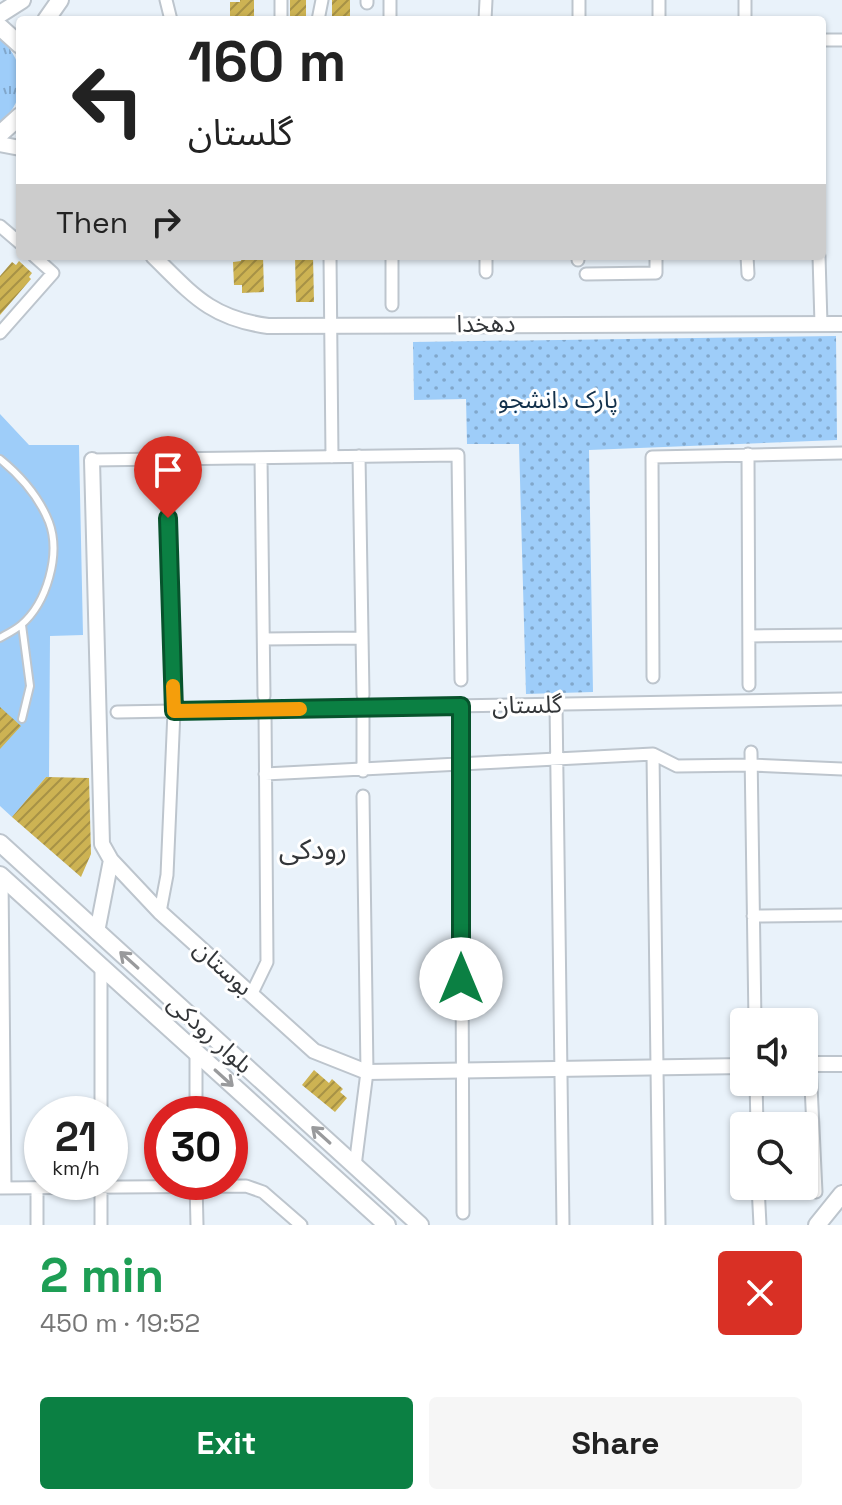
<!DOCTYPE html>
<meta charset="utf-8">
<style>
:root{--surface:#fff;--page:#f6f6f6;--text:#222;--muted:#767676;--accent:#0b8043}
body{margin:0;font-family:"Space Grotesk","Noto Sans Arabic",sans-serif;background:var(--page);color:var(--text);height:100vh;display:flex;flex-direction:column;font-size:30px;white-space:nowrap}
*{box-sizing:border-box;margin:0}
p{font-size:26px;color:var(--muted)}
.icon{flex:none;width:44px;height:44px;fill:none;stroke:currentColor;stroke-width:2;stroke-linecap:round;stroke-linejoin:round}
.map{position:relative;height:1225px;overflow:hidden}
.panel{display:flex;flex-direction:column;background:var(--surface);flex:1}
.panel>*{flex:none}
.top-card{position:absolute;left:16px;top:16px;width:810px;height:244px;border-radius:8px;box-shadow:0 2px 6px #0004;background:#fff;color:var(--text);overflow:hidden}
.tools{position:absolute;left:730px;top:1008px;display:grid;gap:16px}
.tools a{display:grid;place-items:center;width:88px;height:88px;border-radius:8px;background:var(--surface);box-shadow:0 2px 6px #0004;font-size:40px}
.speed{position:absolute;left:24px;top:1096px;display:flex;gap:16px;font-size:40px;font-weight:700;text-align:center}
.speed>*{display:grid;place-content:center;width:104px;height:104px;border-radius:50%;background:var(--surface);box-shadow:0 2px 6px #0004;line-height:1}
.speed small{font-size:20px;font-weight:400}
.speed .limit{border:12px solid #d22;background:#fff;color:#111}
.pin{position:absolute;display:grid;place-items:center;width:68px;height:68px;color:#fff;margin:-82px -34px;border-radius:50% 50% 50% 0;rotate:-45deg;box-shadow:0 0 8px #0007}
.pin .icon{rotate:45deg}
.me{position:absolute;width:88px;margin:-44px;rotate:0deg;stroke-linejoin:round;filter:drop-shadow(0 0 6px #0008)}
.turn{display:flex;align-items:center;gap:28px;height:168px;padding:0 40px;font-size:36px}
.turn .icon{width:104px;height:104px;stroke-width:2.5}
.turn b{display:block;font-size:56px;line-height:68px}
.then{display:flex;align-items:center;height:76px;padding:0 40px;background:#0003;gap:16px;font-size:30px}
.round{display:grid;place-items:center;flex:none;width:84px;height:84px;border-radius:8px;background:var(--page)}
.overview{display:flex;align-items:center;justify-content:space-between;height:136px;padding:0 40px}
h1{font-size:48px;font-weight:600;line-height:60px;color:#1e9e55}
.action{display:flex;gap:16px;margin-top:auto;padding:16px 40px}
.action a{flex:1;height:92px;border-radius:8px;background:var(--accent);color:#fff;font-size:32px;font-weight:600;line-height:92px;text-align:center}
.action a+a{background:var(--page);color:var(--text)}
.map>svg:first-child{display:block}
.grass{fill:url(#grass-tufts)}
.park{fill:url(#park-dots)}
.pitch{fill:#9ecdf9}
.building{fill:url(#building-hatch)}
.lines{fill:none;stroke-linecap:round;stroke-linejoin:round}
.service-casing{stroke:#bdc5cd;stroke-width:10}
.minor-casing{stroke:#bdc5cd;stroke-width:15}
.tertiary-casing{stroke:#bdc5cd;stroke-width:18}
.secondary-casing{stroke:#bdc5cd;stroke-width:20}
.service{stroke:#fff;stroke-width:6}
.minor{stroke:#fff;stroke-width:11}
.tertiary{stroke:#fff;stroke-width:14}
.secondary{stroke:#fff;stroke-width:16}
.oneway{stroke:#999a9c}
.route-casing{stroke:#07532c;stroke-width:20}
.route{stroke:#0b8043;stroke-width:14}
.slow{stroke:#f59e0b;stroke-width:14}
.labels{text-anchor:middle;stroke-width:6;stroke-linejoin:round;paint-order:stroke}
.street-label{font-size:24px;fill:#333639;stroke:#fff}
.park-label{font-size:24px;fill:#12304b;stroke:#fff}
.quarter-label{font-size:28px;fill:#333639;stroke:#fff}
</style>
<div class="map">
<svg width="842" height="1225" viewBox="0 0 842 1225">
<defs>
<pattern id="grass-tufts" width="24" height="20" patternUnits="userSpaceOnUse" patternTransform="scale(2)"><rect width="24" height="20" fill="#9ecdf9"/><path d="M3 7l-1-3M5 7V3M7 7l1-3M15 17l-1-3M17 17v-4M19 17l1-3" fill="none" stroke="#81a7cb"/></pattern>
<pattern id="park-dots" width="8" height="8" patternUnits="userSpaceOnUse" patternTransform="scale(2)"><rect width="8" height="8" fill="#9ecdf9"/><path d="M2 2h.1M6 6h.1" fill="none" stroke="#81a7cb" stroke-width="1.8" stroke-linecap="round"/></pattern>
<pattern id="building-hatch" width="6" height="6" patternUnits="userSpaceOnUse" patternTransform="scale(2)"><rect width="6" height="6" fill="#cdb353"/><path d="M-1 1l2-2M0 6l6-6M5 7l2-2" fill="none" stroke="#a79246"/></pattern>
</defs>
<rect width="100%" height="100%" fill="#e9f2fa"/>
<path class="grass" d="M0 39C27 61 28 101 0 122Z"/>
<path class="park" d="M836 336 837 440 589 450 593 692 526 694 519 444H467L466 399 414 400 413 342Z"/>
<path class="pitch" d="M0 414 29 445H79L83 635 50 636 49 777H46L12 817 0 806Z"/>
<path class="building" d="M240 0H254V20H230V2H240Z
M290 0H306V20H290Z
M332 0H350V20H332Z
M241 256H263L264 292 242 293V285H234L233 262 241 261Z
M295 256H313L314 302H296Z
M19 261 32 273 29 277 31 279 0 315V276L12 262 16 265Z
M0 707 21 726 0 749Z
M46 777 89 778 91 854 81 877 12 817Z
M314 1070 329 1083 332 1079 343 1089 340 1092 347 1098 335 1112 302 1085Z"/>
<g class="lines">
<defs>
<path id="service" d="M0 459C21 476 39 497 49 522 61 554 47 603 21 625 15 630 7 634 0 638
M22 719 30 686 22 625"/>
<path id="minor" d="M166 0 171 20
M367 0V3
M390 0V20
M579 0V20
M659 0V20
M745 0V20
M281 20V0
M318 20 322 0
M485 20 486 0
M822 40H842
M0 226 20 243
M330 256 332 457
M392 256V305
M486 256V272
M747 256 748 274
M819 256 821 324
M578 260V256
M586 274 656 273V256
M0 333 53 273 34 256
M748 454 749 685
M359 456 363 695
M261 458 264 696
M92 460 458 455 461 680
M749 636 842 635
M264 639 362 638
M653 677 652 457 842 453
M556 704 563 1225
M461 706 463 1213
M363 708V771
M117 712 842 699
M751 752 755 1022
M653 754 659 1225
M265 774 653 754 677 766 751 765 842 769
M2 877 5 1188
M160 912 167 875 174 711 166 459
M753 916 842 915
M101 967V1114
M252 993 267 962 265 710
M196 1053V1114
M810 1064 816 1192
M756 1082 757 1126
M355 1166 367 1072 363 796
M101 1183V1225
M196 1183 197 1225
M758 1186 760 1225
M0 1188 246 1186 263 1192 301 1225
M37 1188V1225"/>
<path id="tertiary" d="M0 144 20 148
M153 256C192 294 210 318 268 326L842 324
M92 460 102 844 111 860 160 912 314 1051 367 1072 744 1066
M97 932 111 860
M804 1064H842"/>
<path id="secondary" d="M0 14 22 0
M46 20 60 0
M0 27 20 45
M0 134 20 116
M0 843 420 1225
M0 875 387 1225
M817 1225 842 1194"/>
</defs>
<use href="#service" class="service-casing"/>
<use href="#minor" class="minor-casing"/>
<use href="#tertiary" class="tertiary-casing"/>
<use href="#secondary" class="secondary-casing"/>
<use href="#service" class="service"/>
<use href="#minor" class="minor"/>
<use href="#tertiary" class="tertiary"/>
<use href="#secondary" class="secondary"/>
</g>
<defs><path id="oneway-shaft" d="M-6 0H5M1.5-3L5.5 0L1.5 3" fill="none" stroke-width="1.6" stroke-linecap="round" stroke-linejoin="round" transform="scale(2)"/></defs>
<g class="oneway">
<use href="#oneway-shaft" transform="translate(129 960) rotate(-138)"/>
<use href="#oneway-shaft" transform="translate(224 1078) rotate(42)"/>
<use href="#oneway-shaft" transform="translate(321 1135) rotate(-138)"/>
</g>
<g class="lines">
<defs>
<path id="route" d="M168 518 174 711 461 706V979"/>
</defs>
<use href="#route" class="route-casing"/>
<use href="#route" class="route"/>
<path class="slow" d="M173 686 174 711 300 709"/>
</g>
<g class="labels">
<g class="street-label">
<text x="486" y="332">دهخدا</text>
<text transform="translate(527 705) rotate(-1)" y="8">گلستان</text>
<text transform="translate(223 968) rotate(42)" y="8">بوستان</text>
<text transform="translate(210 1034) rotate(42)" y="8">بلوار رودکی</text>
</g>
<g class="park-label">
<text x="558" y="408">پارک دانشجو</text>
</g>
<g class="quarter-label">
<text x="313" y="859">رودکی</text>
</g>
</g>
</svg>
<div class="tools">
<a><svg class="icon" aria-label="sound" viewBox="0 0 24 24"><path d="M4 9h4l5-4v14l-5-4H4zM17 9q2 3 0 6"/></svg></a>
<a><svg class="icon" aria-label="search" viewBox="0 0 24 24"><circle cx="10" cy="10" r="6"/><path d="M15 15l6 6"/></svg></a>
</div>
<div class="speed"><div>21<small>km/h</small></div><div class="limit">30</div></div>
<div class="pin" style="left:168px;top:518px;background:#d93025"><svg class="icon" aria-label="arrive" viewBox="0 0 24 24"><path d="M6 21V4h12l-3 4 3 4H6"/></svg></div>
<svg class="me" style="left:461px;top:979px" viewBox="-20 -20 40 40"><circle r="19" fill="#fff"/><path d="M0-13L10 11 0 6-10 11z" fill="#0b8043"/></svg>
<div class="top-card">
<div class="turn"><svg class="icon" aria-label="left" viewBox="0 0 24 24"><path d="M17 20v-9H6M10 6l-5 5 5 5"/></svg><div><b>160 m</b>گلستان</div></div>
<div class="then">Then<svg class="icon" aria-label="right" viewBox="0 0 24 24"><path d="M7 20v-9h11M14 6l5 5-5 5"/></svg></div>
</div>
</div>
<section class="panel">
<div class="overview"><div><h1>2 min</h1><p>450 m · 19:52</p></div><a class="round" style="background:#d93025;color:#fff"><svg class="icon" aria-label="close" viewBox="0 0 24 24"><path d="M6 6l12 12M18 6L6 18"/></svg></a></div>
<div class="action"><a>Exit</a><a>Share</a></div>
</section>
